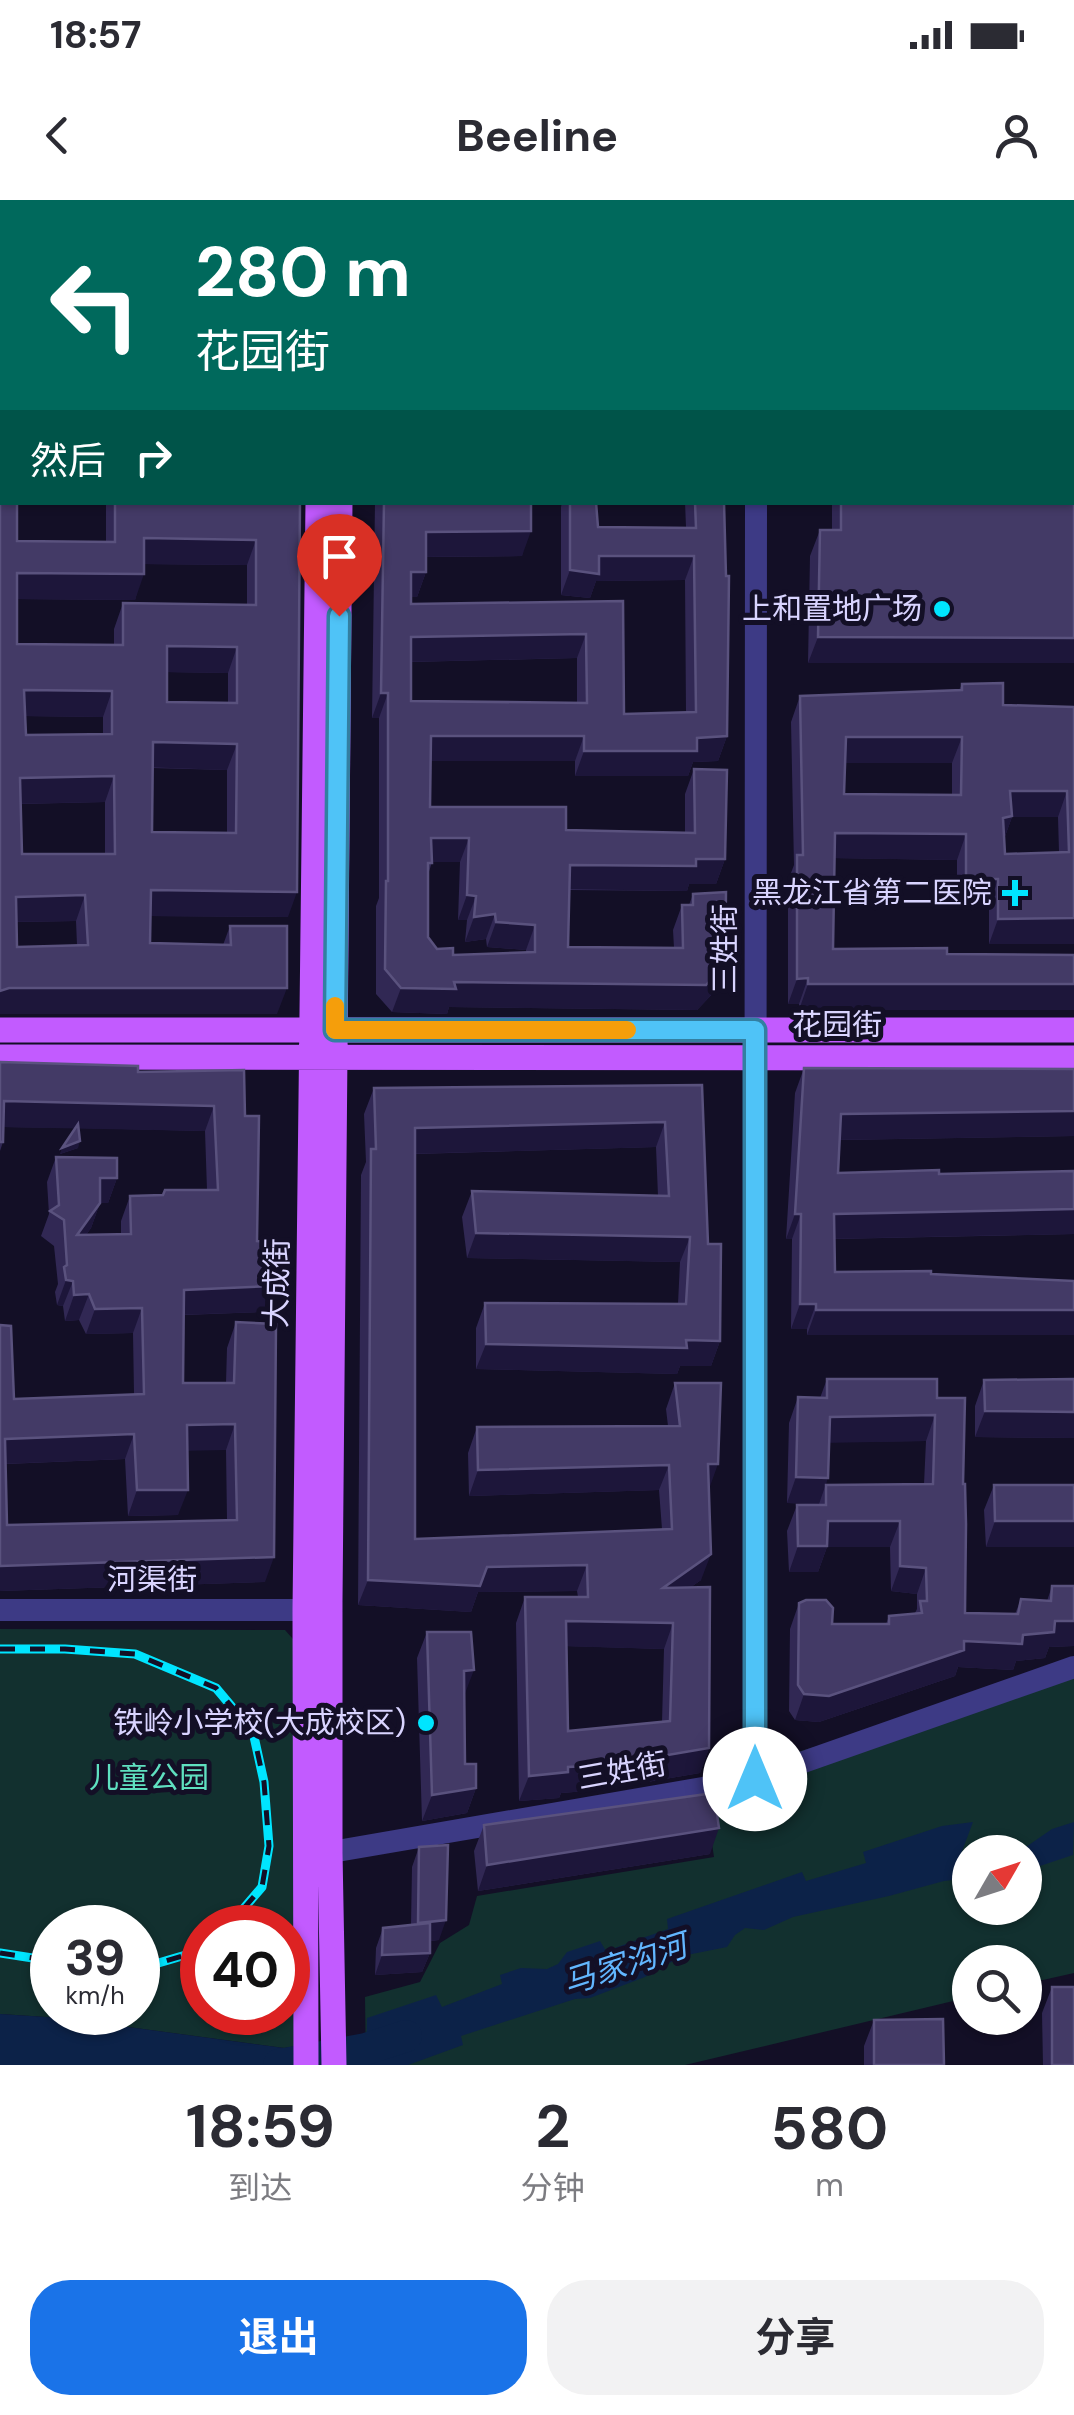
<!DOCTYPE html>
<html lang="zh">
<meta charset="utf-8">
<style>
:root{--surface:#fff;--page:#f2f2f3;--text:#2b2b33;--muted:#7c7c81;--accent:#1a73e8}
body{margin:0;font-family:"DM Sans","Noto Sans SC",sans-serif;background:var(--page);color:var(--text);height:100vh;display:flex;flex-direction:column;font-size:38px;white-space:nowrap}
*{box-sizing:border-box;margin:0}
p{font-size:32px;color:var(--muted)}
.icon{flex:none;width:55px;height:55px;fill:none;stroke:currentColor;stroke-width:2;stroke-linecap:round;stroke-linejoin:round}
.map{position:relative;height:1865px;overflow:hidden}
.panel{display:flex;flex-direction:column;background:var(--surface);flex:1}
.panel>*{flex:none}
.guide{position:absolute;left:0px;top:0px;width:1075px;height:305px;box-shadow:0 2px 8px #0004;background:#00695c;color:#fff;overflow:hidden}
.needle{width:65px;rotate:51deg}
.tools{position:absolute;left:952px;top:1635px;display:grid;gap:20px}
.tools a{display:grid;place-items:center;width:90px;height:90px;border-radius:50%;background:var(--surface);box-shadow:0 2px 8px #0004;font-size:50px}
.speed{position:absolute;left:30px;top:1705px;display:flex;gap:20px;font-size:50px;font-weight:700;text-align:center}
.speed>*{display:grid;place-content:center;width:130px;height:130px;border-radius:50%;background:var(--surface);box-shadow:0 2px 8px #0004;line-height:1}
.speed small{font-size:25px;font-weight:400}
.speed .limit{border:15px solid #d22;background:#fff;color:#111}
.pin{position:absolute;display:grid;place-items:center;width:85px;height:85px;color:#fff;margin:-102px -42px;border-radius:50% 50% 50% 0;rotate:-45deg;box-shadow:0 0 10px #0007}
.pin .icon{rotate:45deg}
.me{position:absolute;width:110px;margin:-55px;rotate:0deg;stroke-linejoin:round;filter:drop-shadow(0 0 8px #0008)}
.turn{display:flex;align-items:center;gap:35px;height:210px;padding:0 30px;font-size:45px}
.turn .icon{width:130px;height:130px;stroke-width:2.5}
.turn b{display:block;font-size:70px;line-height:85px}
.then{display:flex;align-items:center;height:95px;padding:0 30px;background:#0003;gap:20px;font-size:38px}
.eta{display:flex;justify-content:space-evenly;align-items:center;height:170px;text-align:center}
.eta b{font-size:60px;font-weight:700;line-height:70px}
.primary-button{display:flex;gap:20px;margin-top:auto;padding:20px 30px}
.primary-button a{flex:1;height:115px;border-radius:40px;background:var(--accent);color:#fff;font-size:40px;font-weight:700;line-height:115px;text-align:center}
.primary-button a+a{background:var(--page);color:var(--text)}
.status{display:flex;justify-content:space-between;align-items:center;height:70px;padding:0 50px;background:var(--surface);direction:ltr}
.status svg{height:28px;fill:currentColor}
header{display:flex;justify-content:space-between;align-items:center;height:130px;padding:0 30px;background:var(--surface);font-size:45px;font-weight:700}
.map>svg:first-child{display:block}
.green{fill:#12302f;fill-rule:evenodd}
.water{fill:#0c2248}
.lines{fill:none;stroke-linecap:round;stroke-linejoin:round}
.river{stroke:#0c2248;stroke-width:32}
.minor{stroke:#3d3a85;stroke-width:22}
.major{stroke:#c25bff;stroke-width:25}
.rail-casing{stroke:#00e5ff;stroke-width:9}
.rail{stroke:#130f26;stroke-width:5;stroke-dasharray:15;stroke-linecap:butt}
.wall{fill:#312854;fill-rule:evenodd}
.shaded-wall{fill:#1d163a}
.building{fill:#433a66;stroke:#5a527e;stroke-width:2.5;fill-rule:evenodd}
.route-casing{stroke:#337fa1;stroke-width:25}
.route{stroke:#4fc3f7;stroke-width:18}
.slow{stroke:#f59e0b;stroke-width:18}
.poi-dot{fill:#00e5ff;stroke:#130f26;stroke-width:4}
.labels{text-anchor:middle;stroke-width:10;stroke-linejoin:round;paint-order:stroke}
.poi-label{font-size:30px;fill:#d9d4ff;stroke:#130f26;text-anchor:end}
.street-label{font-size:30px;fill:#d9d4ff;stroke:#130f26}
.park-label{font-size:30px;fill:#5fe0c0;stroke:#130f26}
.water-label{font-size:32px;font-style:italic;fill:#62b6ff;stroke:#130f26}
</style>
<div class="status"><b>18:57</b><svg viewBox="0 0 49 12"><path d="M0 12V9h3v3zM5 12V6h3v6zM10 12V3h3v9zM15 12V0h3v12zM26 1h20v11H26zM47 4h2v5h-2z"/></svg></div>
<header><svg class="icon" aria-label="back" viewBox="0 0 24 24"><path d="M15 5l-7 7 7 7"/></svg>Beeline<svg class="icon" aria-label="person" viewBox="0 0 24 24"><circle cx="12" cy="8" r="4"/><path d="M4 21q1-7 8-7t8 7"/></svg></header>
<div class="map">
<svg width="1074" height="1865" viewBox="0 0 1074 1865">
<rect width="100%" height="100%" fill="#130f26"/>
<path class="green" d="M0 1429 285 1430 300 1447 298 1846 284 1848 61 1818 0 1814ZM52 1728H138V1812H52ZM202 1728H288V1812H202Z
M1074 1473V1773L1025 1784V1762H970V1797L685 1865H366L365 1797 420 1782 440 1743 469 1725 477 1696 714 1657 708 1618 752 1609 783 1592 790 1554ZM970 1652H1025V1708H970Z"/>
<path class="water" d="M973 1622 961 1654 970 1656V1678L944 1681 889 1696 793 1717 764 1730 745 1728 735 1735 727 1747 682 1756 645 1777 590 1798 575 1799 461 1836 463 1845 408 1865H366L367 1818 436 1795 442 1807 502 1784 500 1775 521 1768 547 1769 558 1764 567 1752 600 1741 606 1751 668 1729 667 1719 802 1672 806 1681 866 1663 863 1652 942 1626Z
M1074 1622 1073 1655 1025 1671V1652H1014L1023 1649 1052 1629Z
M0 1814 61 1818 284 1848V1865H0Z"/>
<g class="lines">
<path class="river" d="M279 1865 366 1849 406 1836"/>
<path class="minor" d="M756 0V2
M0 1410H305
M755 1579 1074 1467
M314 1655 755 1579 756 302"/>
<path class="major" d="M320 2V0
M343 2V0
M0 118H2
M1072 122H1074
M0 153H2
M1072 154H1074
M0 830H1074
M0 857 1074 858
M306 1865 305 1410 318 302
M334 1865 330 1653V1401L340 302"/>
<defs>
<path id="rail" d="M0 1449H65L135 1454 216 1488 253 1532 264 1582 269 1646 262 1687 227 1728
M0 1753 52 1761
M138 1769 189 1754 202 1745"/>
</defs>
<use href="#rail" class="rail-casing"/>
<use href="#rail" class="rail"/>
</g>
<path class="wall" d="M106 302H300L288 717 150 716V743L223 745 230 726 277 814H0L17 341 106 342ZM144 364 247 365V405L123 403 114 429V445L17 444V399L135 400ZM167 472 228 473V503L167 502ZM25 516 103 517V534L26 535ZM152 568 227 570V633L152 632ZM105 602V654H22L20 604ZM76 721 77 745 17 747 16 722Z
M375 302H531L522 356 426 357V372L417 397H411V404L623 401 624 514 686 513 685 380 596 381 590 398 561 395V307L562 302H596L598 327H686L685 302H724L727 536 718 561 693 562 688 576H575V561H431L430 607 566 630 685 633V594L694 569 725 659 716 684H689L687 691 569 690 568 747 674 748 673 730 682 705H689L693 694 716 790 697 810 449 807 447 814 392 812 376 794V706L379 698V518H372ZM577 458V503L411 501V462ZM432 662H460L458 720H467L465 742 486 739 487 747 526 750V752L453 755 437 749 428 737V675Z
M832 302H1072L808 463 810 356 820 330H832Z
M962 484 1003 505 1074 507V744H989V705L957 704V660L834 658 833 749 947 754 1074 755V810H799V804H788V681L794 665 791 522 800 496 959 490ZM845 563H952V595L844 594ZM1012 617H1058L1059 652 1005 654 1004 639Z
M0 862 138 872 245 916 263 1112 184 1115 183 1183H226L227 1148 236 1122 265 1382 0 1391V1125L14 1199 134 1194 133 1133 86 1134 79 1120 65 1121 63 1106 57 1105 55 1092 58 1084 54 1046 41 1036 49 1014 47 982 56 957 117 978 108 1003H100L91 1028 86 1035 121 1034V1021L130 996 163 995 207 990 205 931 79 928 78 948 60 954 75 928 4 927 3 942 0 951ZM187 1250H226L227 1320 7 1325 6 1264 125 1259 128 1316 178 1315Z
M804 868 1074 869V936L840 940 838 973 939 974 1074 1034 834 1039 835 1072 931 1074 1074 1081V1135H807V1129H791L792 1039H786L795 893Z
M702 885 708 1044 720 1141 711 1166H680L677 1174 476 1169V1128L485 1103 678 1104 680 1062 467 1058 462 1017 472 991 658 996 656 947 415 954V1339L662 1329 659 1290 469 1296 468 1253 477 1227 668 1226 666 1209 675 1183 709 1289 701 1380 691 1387 709 1548 700 1573 600 1590 561 1593 559 1598 519 1601 516 1423 525 1397H578L577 1391 478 1392 471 1412 358 1405 361 975 366 962 364 914 374 888ZM567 1446 664 1449 662 1522 568 1531Z
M827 1179 937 1198 963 1284 965 1413 1015 1414 1021 1399 1047 1401 1052 1386H1074V1446L1049 1447 1045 1458 1016 1461 1013 1470 958 1467 955 1476 819 1522 795 1520 789 1511 790 1429 799 1403 832 1424H886L889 1416 915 1413 917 1409V1394L891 1391 890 1347H827L818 1372H789L787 1331 797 1305 819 1304 787 1303 789 1223 798 1197 820 1198ZM926 1241 924 1284 826 1285 829 1242Z
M1074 1179V1238L975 1237V1206L984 1180Z
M994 1285H1074V1347H986L984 1310Z
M427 1432 464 1496 465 1564 476 1588 467 1613 422 1621 417 1458Z
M484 1625 710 1654 478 1691 474 1651Z
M419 1647 439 1740 430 1741V1753L422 1772 375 1775 376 1748 383 1728 411 1725 412 1667Z
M1052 1787 1074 1865H1043L1042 1813Z
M874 1820 944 1865H864V1846Z"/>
<path class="shaded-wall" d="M0 36H2V62H0Z
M1072 44H1074V69H1072Z
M531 331 522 356 417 357 426 332Z
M144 338 256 340 247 365 135 364Z
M599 356H694L685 380 596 381 590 398 561 395 570 370Z
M411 372H426L417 397H402Z
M17 373 144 374 135 400 8 399Z
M586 434 577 458 402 462 411 437Z
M818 437 1074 438V463H808Z
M167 446 237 447 228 473 158 472Z
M24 490 112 491 103 517 14 516Z
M381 493H388L379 518H372Z
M431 536H584L575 561H422Z
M727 536 718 561 693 562 688 576H575L584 551 697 538Z
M846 537H962L952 563H836Z
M153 542 237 544 227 570 143 567Z
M114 576 105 602 10 604 20 578Z
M1010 591H1067L1058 617H1012L1003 642 994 644Z
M835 633 966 634 957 660 825 658Z
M431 638H469L460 662H422Z
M696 659H725L716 684H689L687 691 561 689 570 665Z
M966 679H998L989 705 957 704Z
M151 690 297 692 288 717 141 716Z
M85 695 76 721 6 722 16 697Z
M467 695 476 696 467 720H458Z
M495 714 486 739 465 742 474 717Z
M1074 718V744H989L998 719Z
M496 722 535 725 526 750 487 747Z
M725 765 716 790 697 810 449 807 447 814 392 812 401 788 454 782Z
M808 778 799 804H788L797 779Z
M808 784H1074V810H799Z
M9 788H287L277 814H0V791Z
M4 901 214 906 205 931 0 927Z
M1074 911V936L832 940 841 914Z
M665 922 656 947 406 954 415 928Z
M80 941 78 948 60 954 62 948Z
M100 978H117L108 1003H100L91 1028 68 1061Z
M1074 1009V1034L825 1039 834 1014Z
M795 1014H801L792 1039H786Z
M476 1033 690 1037 680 1062 467 1058Z
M66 1080 73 1081 63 1106 57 1105Z
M272 1086 263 1112 175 1115 184 1090Z
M89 1094 79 1120 65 1121 74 1095Z
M800 1104H816L807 1129H791Z
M142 1108 133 1133 86 1134 95 1109Z
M816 1110H1074V1135H807Z
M686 1140 720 1141 711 1166H680L677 1174 476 1169 486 1144Z
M985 1211 1074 1212V1238L975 1237Z
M935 1215 926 1241 821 1243 830 1217Z
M235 1224 226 1250 177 1251 187 1225Z
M134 1234 125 1259 0 1264 5 1239Z
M708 1264H718L709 1289Z
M669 1265 659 1290 469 1296 478 1270Z
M796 1277 828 1278 819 1304 787 1303Z
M137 1290H188L178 1315 128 1316Z
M828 1321H900L890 1347H827L818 1372H789L798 1346Z
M995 1321H1074V1347H986Z
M711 1354 701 1380 654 1414 663 1388Z
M274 1357 265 1382 0 1391V1366Z
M587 1365 577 1391 478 1392 471 1412 358 1405 368 1380 487 1367Z
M900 1366 926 1368 917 1394 891 1391Z
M566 1421 673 1423 664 1449 557 1446Z
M1055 1421H1074V1446L1049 1447 1045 1458 1016 1461 1013 1470 958 1467 955 1476 819 1522 795 1520 804 1494 964 1441 1023 1435Z
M474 1470 464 1496V1471Z
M709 1548 700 1573 600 1590 561 1593 559 1598 519 1601 529 1576 568 1567Z
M476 1588 467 1613 422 1621 432 1595Z
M719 1628 710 1654 478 1691 487 1665Z
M446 1720 439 1740 411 1743 418 1723Z
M430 1753 422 1772 375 1775 382 1755Z"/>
<path class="building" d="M0 0H15V2H2V36H0Z
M93 0H200V2H94Z
M228 0H293V2H226Z
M392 0H596V2H392Z
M659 0H732V2H602Z
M802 0H835V2H802Z
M1016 0H1045V2H1016Z
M1072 20H1074V44H1072Z
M1072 243H1074V438L818 437 820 330H841V302H1072Z
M0 274H2V302H17V341L115 342V302H300L297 692 151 690 150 743 231 745 230 726H287V788H9L0 791ZM144 338 256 340V405L123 403V445L17 444V373L144 374ZM167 446 237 447V503L167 502ZM24 490 112 491V534L26 535ZM153 542 237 544 236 633 152 632ZM114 576 115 654H22L20 578ZM85 695 88 745 17 747 16 697Z
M384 302H531V331L426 332V372H411V404L623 401 624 514 696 512 694 356H599V374L570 370V302H596L598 327 696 328 695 302H724L726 376H729L727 536 697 538V551H584V536H431L430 607H566V630L695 633 694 569 727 570 725 659H696V666L570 665 568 747 683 748 682 705H693V694L726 692 725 765 706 785 454 782 456 789 401 788 385 769 386 681H388V493H381ZM586 434 587 503 411 501V437ZM431 638H469L467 695 476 696 474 717 495 714 496 722 535 725V752L453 755V748L437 749 428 737V663H432Z
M1003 483V505L1074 507V718L998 719V679H966V634L835 633 833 749 947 748V754L1074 755V784H808V778L797 779V655H803L800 496 962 490V484ZM846 537H962L961 595 844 594ZM1010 591H1067L1069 652 1005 654 1003 618 1012 616Z
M0 862 138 866V872L244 870 245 916H259L257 1041 270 1042 272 1086 184 1090 183 1183H234L236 1122 276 1124 274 1357 0 1366V1125L11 1126 14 1199 144 1194 142 1108 95 1109 89 1094 74 1095 73 1081 66 1080 64 1067 67 1065 64 1020 50 1011 59 1005 56 957 117 958V978H100V1003L77 1035 131 1034 130 996 163 995 165 990H218L214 906 4 901 3 942H0ZM235 1224 237 1320 7 1325 5 1239 134 1234 137 1290H188L187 1225Z
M804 868 1074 869V911L841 914 838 973 939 970V974L1074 971V1009L834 1014 835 1072 931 1071V1074L1074 1081V1110H816V1104H800L801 1014H795Z
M702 885 708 1044H721L720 1141 686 1140 687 1148 486 1144 485 1103 686 1104 690 1037 476 1033 472 991 669 996 665 922 415 928V1339L672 1329 669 1265 478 1270 477 1227 680 1226 675 1183H721L718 1264H708L711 1354 663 1388 710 1387 709 1548 609 1565 568 1567V1572L529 1576 525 1397H588L587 1365 487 1367 480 1386 368 1380 371 949H376L374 888ZM566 1421 673 1423 670 1521 568 1531Z
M78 924 80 941 62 948Z
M827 1179H937V1198H965L963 1284H965L966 1324 965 1413 1018 1414 1021 1399 1051 1401 1052 1386H1074V1421H1055L1054 1432 1023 1435 1022 1444 964 1441V1450L829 1496 804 1494 798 1485 799 1403 806 1400H826L833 1408 832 1424H889V1416L922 1413 920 1401H927L926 1368 900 1366V1321H828L827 1346H798L797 1305H826V1285L933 1284 935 1215 830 1217 828 1278 796 1277 798 1197 827 1198Z
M1074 1179V1212L985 1211 984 1180Z
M994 1285H1074V1321H995Z
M427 1432H471L474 1470 464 1471 465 1564H476V1588L432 1595Z
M714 1593 719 1628 487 1665 484 1625Z
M448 1645 446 1720 418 1723 419 1647Z
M430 1723V1753L382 1755 383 1728Z
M1052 1787H1074V1865H1052Z
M943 1819 944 1865H874V1820Z"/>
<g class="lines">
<defs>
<path id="route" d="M339 416 335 830H755V1579"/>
</defs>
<use href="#route" class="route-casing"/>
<use href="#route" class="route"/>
<path class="slow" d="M335 806V830H627"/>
</g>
<g class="poi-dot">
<circle cx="942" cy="409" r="10"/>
<path d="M1010 678h10v10h10v10h-10v10h-10v-10h-10v-10h10z"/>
<circle cx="426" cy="1523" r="10"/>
</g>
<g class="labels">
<g class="poi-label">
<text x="922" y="419">上和置地广场</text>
<text x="992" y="703">黑龙江省第二医院</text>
<text x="406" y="1533">铁岭小学校(大成校区)</text>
</g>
<g class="street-label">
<text transform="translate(725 749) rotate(-90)" y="10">三姓街</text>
<text x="837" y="835">花园街</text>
<text transform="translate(277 1083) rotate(-89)" y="10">大成街</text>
<text x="152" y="1390">河渠街</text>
<text transform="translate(622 1571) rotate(-10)" y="10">三姓街</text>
</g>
<g class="park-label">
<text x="149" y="1588">儿童公园</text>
</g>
<g class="water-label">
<text transform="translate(625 1764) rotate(-18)" y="11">马家沟河</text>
</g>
</g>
</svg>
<div class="tools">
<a><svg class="needle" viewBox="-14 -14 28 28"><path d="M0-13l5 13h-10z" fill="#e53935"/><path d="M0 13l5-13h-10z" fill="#7c7c81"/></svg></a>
<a><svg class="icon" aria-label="search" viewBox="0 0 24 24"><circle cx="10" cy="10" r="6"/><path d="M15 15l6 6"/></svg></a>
</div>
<div class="speed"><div>39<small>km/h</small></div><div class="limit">40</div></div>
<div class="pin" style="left:339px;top:416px;background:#d93025"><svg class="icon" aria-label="arrive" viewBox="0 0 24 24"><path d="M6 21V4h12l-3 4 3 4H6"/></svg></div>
<svg class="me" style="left:755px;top:1579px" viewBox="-20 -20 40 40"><circle r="19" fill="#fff"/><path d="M0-13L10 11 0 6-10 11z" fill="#4fc3f7"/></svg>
<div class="guide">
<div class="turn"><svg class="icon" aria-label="left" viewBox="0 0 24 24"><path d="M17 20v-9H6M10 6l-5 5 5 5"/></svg><div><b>280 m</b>花园街</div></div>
<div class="then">然后<svg class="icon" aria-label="right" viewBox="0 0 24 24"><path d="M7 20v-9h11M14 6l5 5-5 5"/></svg></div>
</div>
</div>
<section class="panel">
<div class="eta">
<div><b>18:59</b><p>到达</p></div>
<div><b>2</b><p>分钟</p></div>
<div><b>580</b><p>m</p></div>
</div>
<div class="primary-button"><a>退出</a><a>分享</a></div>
</section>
